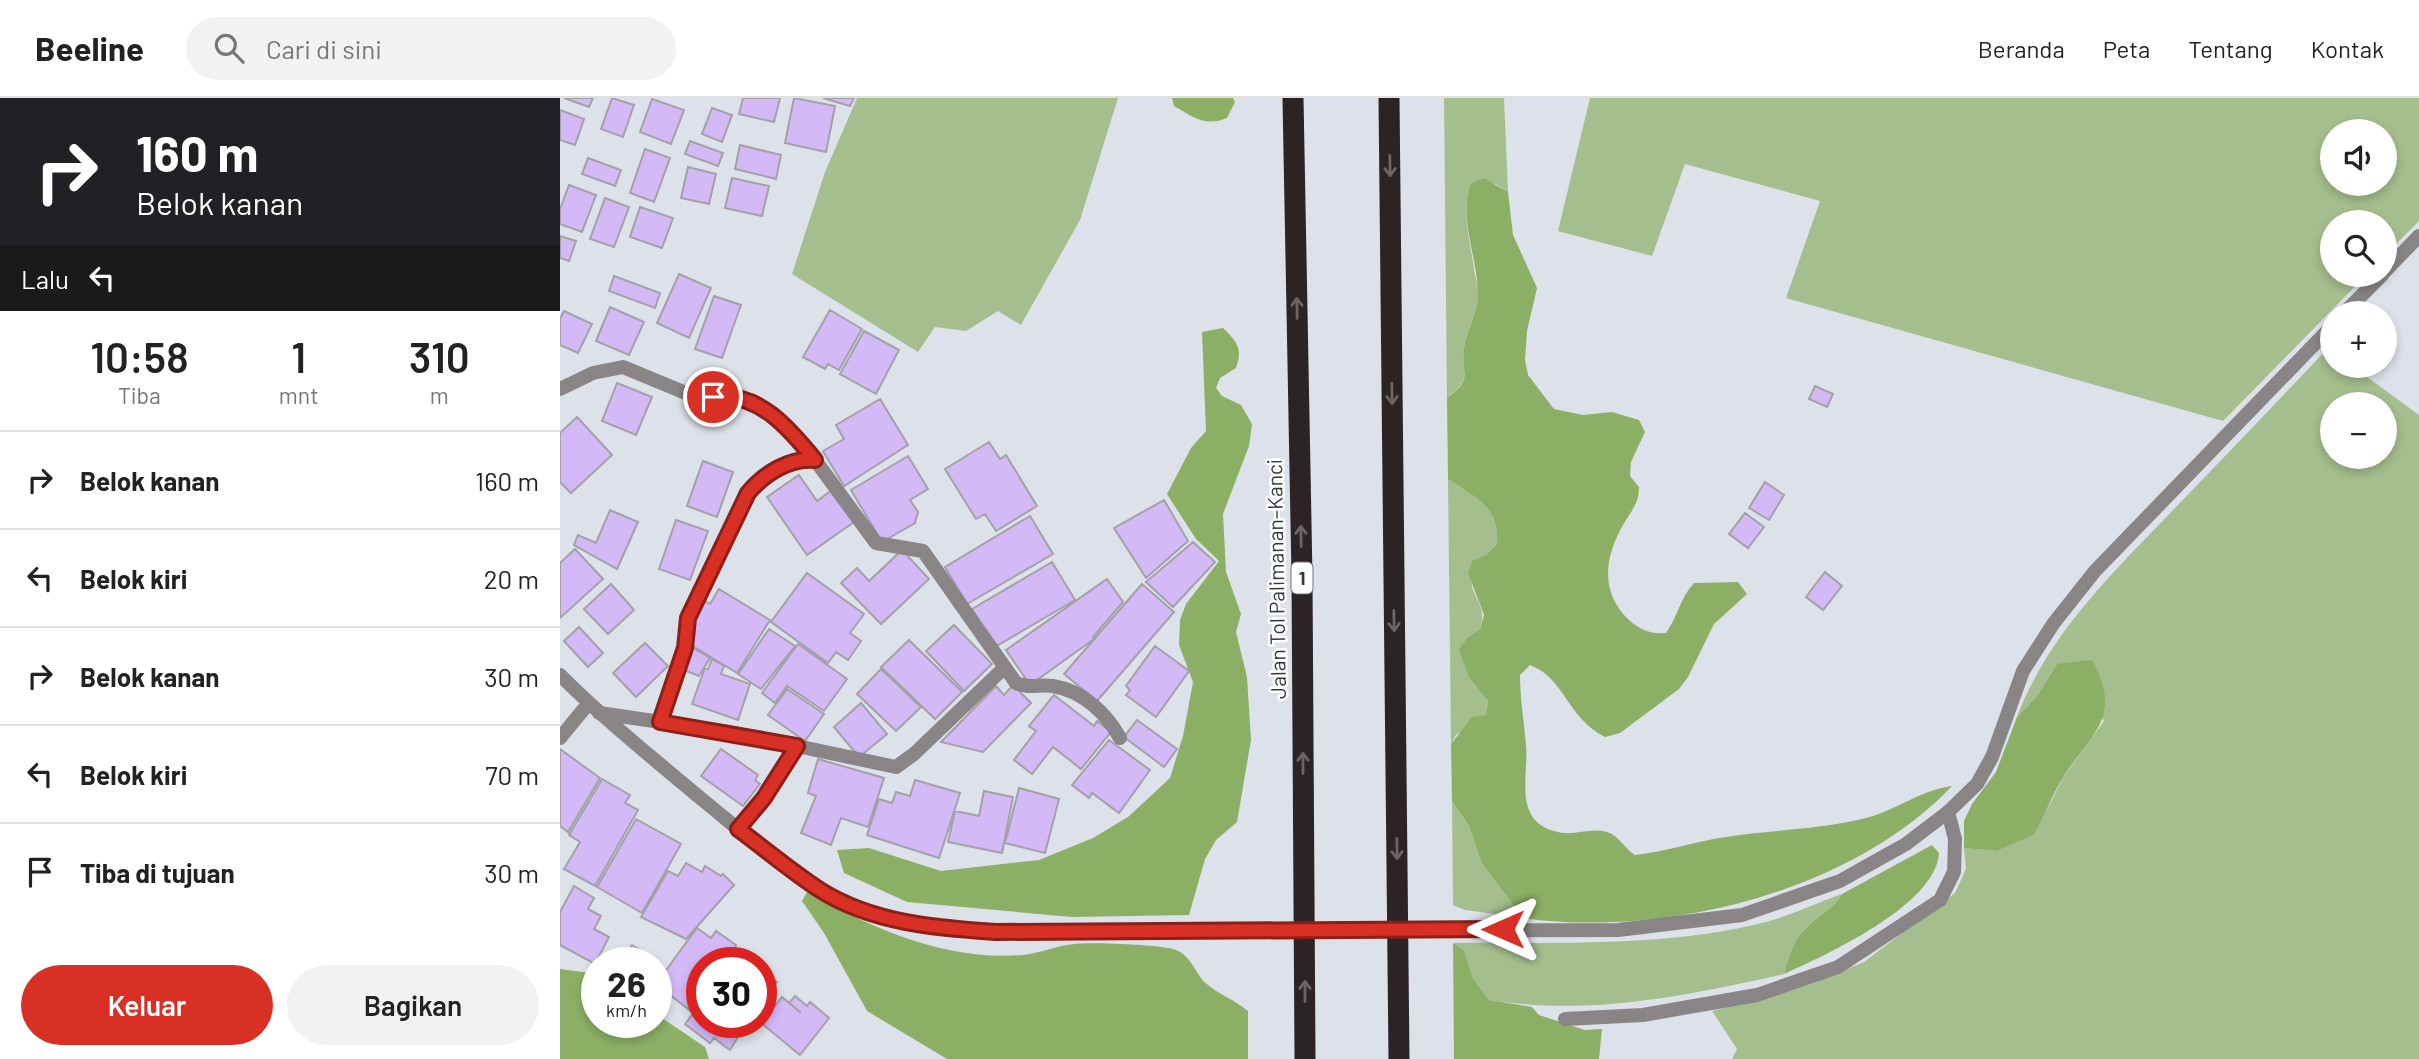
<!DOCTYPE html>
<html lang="id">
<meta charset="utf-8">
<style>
:root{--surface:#fff;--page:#f2f2f2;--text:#222;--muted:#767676;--line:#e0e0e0;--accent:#d93025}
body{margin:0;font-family:Barlow,sans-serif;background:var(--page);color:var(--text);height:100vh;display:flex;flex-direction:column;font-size:26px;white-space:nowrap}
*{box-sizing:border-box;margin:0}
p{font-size:23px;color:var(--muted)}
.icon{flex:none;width:38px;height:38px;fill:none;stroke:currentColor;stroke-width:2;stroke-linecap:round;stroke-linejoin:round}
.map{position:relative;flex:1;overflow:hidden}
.sheet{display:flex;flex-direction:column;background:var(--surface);width:560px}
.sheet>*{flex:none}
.guide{background:#202124;color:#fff;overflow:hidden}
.tools{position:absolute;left:1760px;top:21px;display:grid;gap:14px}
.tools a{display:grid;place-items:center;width:77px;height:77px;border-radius:50%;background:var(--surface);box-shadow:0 4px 10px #0003;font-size:35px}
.speed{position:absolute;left:21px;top:849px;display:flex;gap:14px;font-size:35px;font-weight:700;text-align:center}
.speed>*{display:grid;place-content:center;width:91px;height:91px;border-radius:50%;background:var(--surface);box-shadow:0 4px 10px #0003;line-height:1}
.speed small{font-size:18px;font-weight:400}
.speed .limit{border:10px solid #d22;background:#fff;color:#111}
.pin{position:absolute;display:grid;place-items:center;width:60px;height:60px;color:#fff;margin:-30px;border:4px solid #fff;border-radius:50%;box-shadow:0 2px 7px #0007}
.me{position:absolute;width:77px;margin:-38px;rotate:270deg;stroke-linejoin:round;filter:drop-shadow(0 0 5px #0008)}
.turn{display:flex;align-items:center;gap:24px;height:147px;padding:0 21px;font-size:32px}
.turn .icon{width:91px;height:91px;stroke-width:2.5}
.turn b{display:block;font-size:49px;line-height:60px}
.then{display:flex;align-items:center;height:66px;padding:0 21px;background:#0003;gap:14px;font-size:26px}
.eta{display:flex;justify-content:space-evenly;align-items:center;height:119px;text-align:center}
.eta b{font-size:42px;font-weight:600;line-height:49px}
.cta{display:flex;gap:14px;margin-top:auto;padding:14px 21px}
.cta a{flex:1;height:80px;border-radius:42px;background:var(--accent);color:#fff;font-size:28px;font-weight:600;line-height:80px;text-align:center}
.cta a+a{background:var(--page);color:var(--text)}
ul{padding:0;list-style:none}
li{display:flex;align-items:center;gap:21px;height:98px;padding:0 21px;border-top:2px solid var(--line)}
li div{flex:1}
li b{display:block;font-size:26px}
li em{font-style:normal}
header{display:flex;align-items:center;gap:42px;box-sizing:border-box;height:98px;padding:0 35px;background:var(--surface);border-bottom:2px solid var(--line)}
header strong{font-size:33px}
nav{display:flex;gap:38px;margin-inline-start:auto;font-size:24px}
.search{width:490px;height:63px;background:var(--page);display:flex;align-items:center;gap:18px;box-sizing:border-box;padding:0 24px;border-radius:38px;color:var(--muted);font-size:26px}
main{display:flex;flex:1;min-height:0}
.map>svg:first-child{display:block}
.green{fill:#a5be8d;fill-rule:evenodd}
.forest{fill:#8bb065}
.building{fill:#d3baf7;stroke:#a3a0a8;stroke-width:2}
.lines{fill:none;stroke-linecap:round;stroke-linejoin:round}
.lane{stroke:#898586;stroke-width:14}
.street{stroke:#898586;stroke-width:14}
.highway{stroke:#2b2324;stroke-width:21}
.oneway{stroke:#6b6566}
.route-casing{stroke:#8d1f18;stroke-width:18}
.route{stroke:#d93025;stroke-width:12}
.labels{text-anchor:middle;stroke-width:5;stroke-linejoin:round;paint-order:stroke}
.shield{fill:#fff;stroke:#727375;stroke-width:2}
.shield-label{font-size:19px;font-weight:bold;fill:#35373a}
.street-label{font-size:21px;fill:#35373a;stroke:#fff}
</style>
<header>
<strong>Beeline</strong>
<div class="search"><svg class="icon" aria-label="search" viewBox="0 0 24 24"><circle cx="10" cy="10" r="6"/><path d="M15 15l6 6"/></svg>Cari di sini</div>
<nav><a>Beranda</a><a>Peta</a><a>Tentang</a><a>Kontak</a></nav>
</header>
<main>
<section class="sheet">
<div class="guide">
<div class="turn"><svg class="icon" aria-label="right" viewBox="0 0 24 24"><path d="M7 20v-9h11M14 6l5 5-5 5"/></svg><div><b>160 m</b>Belok kanan</div></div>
<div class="then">Lalu<svg class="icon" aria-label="left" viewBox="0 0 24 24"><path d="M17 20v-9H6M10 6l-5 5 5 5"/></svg></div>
</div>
<div class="eta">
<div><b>10:58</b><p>Tiba</p></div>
<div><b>1</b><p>mnt</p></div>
<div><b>310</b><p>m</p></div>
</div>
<ul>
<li><svg class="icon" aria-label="right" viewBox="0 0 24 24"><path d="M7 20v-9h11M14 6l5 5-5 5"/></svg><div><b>Belok kanan</b></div><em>160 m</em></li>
<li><svg class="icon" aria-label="left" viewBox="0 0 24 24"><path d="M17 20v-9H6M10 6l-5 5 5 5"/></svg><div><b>Belok kiri</b></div><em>20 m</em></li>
<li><svg class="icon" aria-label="right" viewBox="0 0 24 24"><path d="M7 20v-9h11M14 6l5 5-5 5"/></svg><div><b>Belok kanan</b></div><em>30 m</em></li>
<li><svg class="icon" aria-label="left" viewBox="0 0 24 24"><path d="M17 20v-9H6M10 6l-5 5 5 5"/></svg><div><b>Belok kiri</b></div><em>70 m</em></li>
<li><svg class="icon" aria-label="arrive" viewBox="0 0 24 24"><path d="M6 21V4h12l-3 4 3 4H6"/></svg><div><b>Tiba di tujuan</b></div><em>30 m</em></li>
</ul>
<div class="cta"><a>Keluar</a><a>Bagikan</a></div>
</section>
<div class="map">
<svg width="1859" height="961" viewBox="0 0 1859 961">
<rect width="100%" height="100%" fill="#dde2ea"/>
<path class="green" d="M297 0H558L520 122 461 227 438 213 406 233 375 229 358 254 232 176 265 74Z
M884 0H944L948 94 936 86H910C901 115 911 147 915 177 917 185 920 195 918 203 915 219 906 233 904 250 900 277 915 278 887 300Z
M1030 0H1859V123L1825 157V124H1773V177H1806L1663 323 1226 200 1260 103 1125 66 1092 158 998 133ZM1825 33V86H1773V33Z
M1768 250 1773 253V268H1792L1859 317V961H1172L1177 951 1152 913 1248 887 1304 864 1395 795 1406 771 1404 750 1437 753 1474 737 1503 680 1544 623 1497 566 1477 598 1457 619C1488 536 1553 475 1613 412 1665 358 1717 304 1768 250ZM1773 306H1825V359H1773Z
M888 381C917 401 939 408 937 446L926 457 913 462C913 471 910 484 913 492 920 508 925 513 920 531L908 539 909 580 928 603 926 617 896 637 891 646Z
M892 703 909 728 921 764 963 820 905 812 893 807Z
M1282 796C1273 811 1262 815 1249 827 1234 840 1229 857 1224 876 1126 898 1029 918 929 902L913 880 904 852 893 845C993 844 1126 850 1222 819 1242 812 1262 803 1282 796Z"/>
<path class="forest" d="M612 0H673L675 4 667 20C645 29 633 19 614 8Z
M924 80 948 94 953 137 977 190 967 233 965 262 968 277 994 311 1023 317 1052 314 1079 322 1085 334 1071 364 1070 378 1079 389C1079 406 1071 413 1063 427 1046 457 1040 489 1064 517 1076 530 1089 537 1106 535 1118 518 1120 500 1134 485L1178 484 1187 496 1154 526 1128 579 1119 591 1060 635 1045 639C1005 618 1006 581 970 567L960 577C960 601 964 623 966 647 969 679 952 724 998 734 1016 739 1039 725 1056 739 1063 745 1067 752 1075 757 1104 754 1131 745 1159 740 1207 732 1255 732 1302 721 1334 714 1360 692 1392 688 1292 794 1104 840 963 820L921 764 909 728 892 703 891 646 912 619 926 617 928 603 909 580 899 551 908 539 920 531 924 517 908 475 913 462 926 457 937 446C939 408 917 401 888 381L887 300C915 279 900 277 904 250 906 233 918 214 918 198 918 160 899 123 910 86Z
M663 230C677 244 683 250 676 270L660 280 656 290 662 298 681 307 692 326 689 348 663 416 666 474 681 516 676 534 687 579 691 642 677 724 656 742 645 761 629 817 512 819 347 804 284 775 277 752 309 750 381 773 479 762 533 740 568 719 610 680 623 638 633 584 619 547 620 522 626 506 659 463 636 441 607 396 631 350 646 333 642 234Z
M1532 562C1563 618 1533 634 1504 678 1492 696 1485 718 1474 737L1437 753 1404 750V723L1412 706 1436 674 1457 619 1477 598 1497 566Z
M1372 747 1379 755C1376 807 1266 857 1224 876 1229 857 1234 840 1249 827 1262 815 1273 811 1282 796Z
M247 794C313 831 385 863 463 857 481 855 498 847 515 846 530 844 605 847 616 852 633 859 635 877 648 887 660 897 675 902 688 913V961H387L307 913 264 835 242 803Z
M893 845 904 852 913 880 929 902 972 909 979 917 1025 932 1042 931 1039 961H894Z
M0 871 37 876V924H96V916L145 949 149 961H0Z"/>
<path class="building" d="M4 0H33L29 9Z
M52 0 74 7 63 39 41 31Z
M183 0H220L214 24 179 16Z
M234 0 275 8 266 54 225 45Z
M263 0H294L290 8Z
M92 1 124 12 111 46 80 34Z
M152 10 172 17 162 44 142 36Z
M0 12 24 21 15 47 0 42Z
M130 43 163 55 158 68 125 56Z
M180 47 221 57 216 81 175 71Z
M85 51 110 60 94 104 70 95Z
M28 60 61 72 55 88 22 76Z
M128 69 156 76 149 106 121 100Z
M172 80 209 88 202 118 165 110Z
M9 87 36 97 22 134 0 126V111Z
M45 100 69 109 54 149 30 141Z
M80 109 113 120 102 150 70 139Z
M0 138 16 143 9 163 0 160Z
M119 176 151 190 129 240 97 225Z
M54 178 100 195 95 210 49 193Z
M154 198 181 207 162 260 135 251Z
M50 209 84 224 69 257 36 243Z
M270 212 302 231 279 272 268 266 265 271 243 259Z
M4 213 32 226 18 255 0 247V221Z
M304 233 339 252 316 296 280 276Z
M57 285 92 299 76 337 42 323Z
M1255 288 1273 296 1267 309 1249 301Z
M320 301 348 347 284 388 263 353 284 341 276 327Z
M17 319 52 357 11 395 0 384V335Z
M429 344 440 361 446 357 477 408 436 433 425 416 416 421 385 371Z
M348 358 368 391 350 402 358 414 355 425 322 444 291 392Z
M143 363 173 374 157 419 127 408Z
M239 377 257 403 272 392 294 424 247 457 207 399Z
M1205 384 1224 397 1209 422 1189 410Z
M604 402 628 443 586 480 554 430Z
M50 412 78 424 57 471 14 447 18 437 36 445Z
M1185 415 1204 429 1188 450 1169 436Z
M470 418 493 456 407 506 385 469Z
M116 422 148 433 130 482 99 471Z
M633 444 655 464 613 509 586 484Z
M15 451 43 481 0 520V465Z
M342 452 369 481 321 526 281 485 297 470 309 483Z
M492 464 515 502 435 549 412 511Z
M1265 474 1282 488 1263 512 1246 499Z
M247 475 304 516 290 535 301 543 288 562 276 554 268 565 211 524Z
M547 481 563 504 533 539 534 541 470 587 446 552Z
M51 486 74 512 48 536 24 511Z
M582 486 614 514 537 603 504 576Z
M159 491 210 522 177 575 131 547 132 525 145 503 150 506Z
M394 527 432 566 404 593 366 553Z
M19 529 43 555 28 569 4 543Z
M209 531 235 548 201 591 178 576Z
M349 542 402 594 375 621 321 569Z
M85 545 108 568 76 599 53 575Z
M238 546 287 581 264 613 227 588 215 605 202 595Z
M130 548 150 560 139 578 121 571Z
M595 548 629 573 596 619 566 597 570 592 566 588Z
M152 561 164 568 161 576 190 586 178 622 132 606 145 570 148 571Z
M321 571 361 609 336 633 297 596Z
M453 587 471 605 423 654 381 644 436 588 444 597Z
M227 591 264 616 245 643 208 617Z
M494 597 534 628 537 623 551 634 521 671 493 649 472 676 454 662 476 633 469 628Z
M301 605 327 636 299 659 274 629Z
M577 622 617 651 604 669 564 639Z
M549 642 590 672 559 715 532 695 529 700 512 687Z
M0 651 40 680 8 734 0 728Z
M161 651 198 677 195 682 200 686 183 708 141 678Z
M258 661 324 680 308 729 281 720 271 747 241 735 256 698 248 695Z
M42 681 70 697 65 705 78 712 35 788 4 771 20 744 9 737Z
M355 682 400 695 379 760 307 737 319 701 332 705 336 694 350 698Z
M459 690 499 701 485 755 445 745Z
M424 693 453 699 442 755 388 744 395 713 419 718Z
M76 721 121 746 82 815 37 789Z
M126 765 142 774 145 768 161 778 163 776 174 787 126 841 81 819 108 773 118 778Z
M14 788 34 800 28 811 41 818 34 831 49 839 35 866 0 847V814Z
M137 830 151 840 156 833 176 847 168 864H142V901L132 914 96 886Z
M72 847 97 863 96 864H61Z
M181 853 187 857 188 855 201 864H172Z
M201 865 208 870 204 875 217 884 201 904Z
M235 898 247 908 250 904 269 920 240 957 201 925 222 899 241 915 229 905Z
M142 904V924H187L170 952 154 940 150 945 125 926Z"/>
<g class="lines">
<path class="lane" d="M1005 921 1083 917 1197 897 1278 869 1380 802 1394 774 1395 741 1388 714"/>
<path class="street" d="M1825 173 1859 138
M1784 215 1822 177
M0 291 33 275 63 269 138 300 169 297 195 304 218 321 255 362
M0 577C45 622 95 662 144 703 192 742 242 788 300 811 343 828 390 831 436 834L1058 832 1182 817 1280 783 1346 746 1388 714 1417 686 1432 659 1463 573 1493 526 1535 473 1773 227
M39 615 169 634 237 648 204 700 178 731
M100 624 125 550 128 520 188 395C204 376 230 358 255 362L316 445 363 453 456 585C470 591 479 586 493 588 523 593 546 615 560 640
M0 640 28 606
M237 648 336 669 354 656 444 570"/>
<path class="highway" d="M733 0 742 479 745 961
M829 0 839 961"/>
</g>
<defs><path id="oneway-shaft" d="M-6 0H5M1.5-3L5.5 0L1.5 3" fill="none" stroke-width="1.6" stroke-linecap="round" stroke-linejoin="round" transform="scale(1.75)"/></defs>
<g class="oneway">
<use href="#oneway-shaft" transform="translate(830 68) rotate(89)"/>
<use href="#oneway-shaft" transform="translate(737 210) rotate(-91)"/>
<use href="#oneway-shaft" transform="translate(832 296) rotate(89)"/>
<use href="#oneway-shaft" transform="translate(741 438) rotate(-91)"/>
<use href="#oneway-shaft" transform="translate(834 523) rotate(89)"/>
<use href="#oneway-shaft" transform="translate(743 665) rotate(-90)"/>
<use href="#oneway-shaft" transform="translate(837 751) rotate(89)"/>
<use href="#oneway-shaft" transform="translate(745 893) rotate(-90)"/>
</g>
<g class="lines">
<defs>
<path id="route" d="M153 299C198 293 229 330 255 362 230 359 204 376 188 395L128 520 125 550 100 624 237 648 204 700 178 731C205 751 231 773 260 792 312 825 376 830 436 834L943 831"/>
</defs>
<use href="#route" class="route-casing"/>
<use href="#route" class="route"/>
</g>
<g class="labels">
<rect class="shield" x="731.5" y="464.5" width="21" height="31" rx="5"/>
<g class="shield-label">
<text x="742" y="487">1</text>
</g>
<g class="street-label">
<text transform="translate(717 481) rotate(-91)" y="7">Jalan Tol Palimanan–Kanci</text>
</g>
</g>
</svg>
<div class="tools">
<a><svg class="icon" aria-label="sound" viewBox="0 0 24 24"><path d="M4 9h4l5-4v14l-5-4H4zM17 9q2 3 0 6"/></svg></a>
<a><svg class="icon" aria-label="search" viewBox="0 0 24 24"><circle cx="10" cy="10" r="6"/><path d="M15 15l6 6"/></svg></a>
<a>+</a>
<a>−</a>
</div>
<div class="speed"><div>26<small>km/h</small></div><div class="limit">30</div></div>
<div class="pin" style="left:153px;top:299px;background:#d93025"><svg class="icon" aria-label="arrive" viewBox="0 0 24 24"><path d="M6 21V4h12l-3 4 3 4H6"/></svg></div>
<svg class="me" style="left:943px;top:831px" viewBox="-20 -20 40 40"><path d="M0-17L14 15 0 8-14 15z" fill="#d93025" stroke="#fff" stroke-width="4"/></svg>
</div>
</main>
